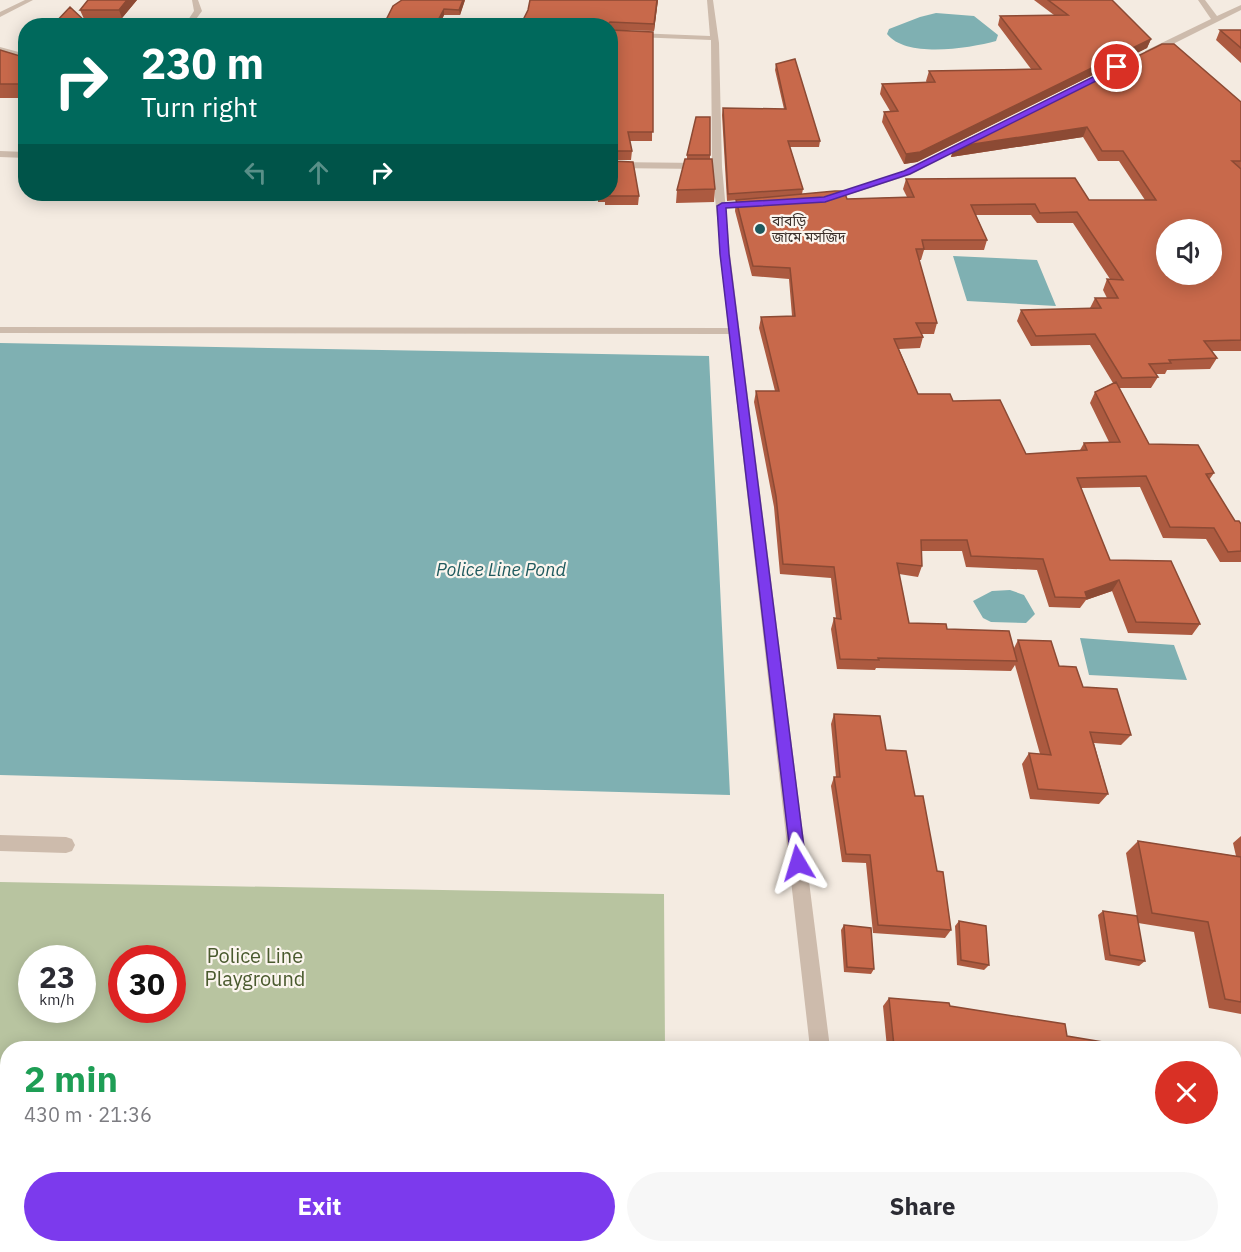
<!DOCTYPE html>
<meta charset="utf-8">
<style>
:root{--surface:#fff;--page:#f7f7f7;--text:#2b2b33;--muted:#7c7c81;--accent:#7c3aed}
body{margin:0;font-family:"IBM Plex Sans","Noto Sans Bengali",sans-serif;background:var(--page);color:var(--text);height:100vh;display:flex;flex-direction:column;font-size:22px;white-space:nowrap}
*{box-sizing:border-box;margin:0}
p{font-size:20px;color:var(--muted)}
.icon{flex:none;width:33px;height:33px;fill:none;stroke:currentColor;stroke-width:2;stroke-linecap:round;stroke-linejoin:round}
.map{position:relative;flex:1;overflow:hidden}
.details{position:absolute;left:0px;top:1041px;width:1242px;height:212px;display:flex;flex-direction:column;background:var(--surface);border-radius:24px 24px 0 0;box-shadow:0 3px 15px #0003}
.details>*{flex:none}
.guide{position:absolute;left:18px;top:18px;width:600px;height:183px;border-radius:24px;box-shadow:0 3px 15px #0003;background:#00695c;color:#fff;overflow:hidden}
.tools{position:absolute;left:1156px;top:219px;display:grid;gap:12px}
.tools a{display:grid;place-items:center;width:66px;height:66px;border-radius:50%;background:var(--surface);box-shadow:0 3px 15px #0003;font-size:30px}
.speed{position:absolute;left:18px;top:945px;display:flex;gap:12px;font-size:30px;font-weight:700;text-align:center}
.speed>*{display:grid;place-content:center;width:78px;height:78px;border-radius:50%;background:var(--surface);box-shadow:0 3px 15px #0003;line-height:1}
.speed small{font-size:15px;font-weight:400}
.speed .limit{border:9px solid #d22;background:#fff;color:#111}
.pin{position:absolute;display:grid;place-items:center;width:51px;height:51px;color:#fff;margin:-26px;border:3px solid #fff;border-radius:50%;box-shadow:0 2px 6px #0007}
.me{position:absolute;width:66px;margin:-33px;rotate:353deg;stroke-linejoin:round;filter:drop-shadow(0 0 4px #0008)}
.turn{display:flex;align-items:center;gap:21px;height:126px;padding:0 24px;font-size:27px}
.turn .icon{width:78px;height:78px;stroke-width:2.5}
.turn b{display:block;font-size:42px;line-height:51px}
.lanes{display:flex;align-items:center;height:57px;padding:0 24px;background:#0003;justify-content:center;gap:30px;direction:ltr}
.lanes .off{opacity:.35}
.round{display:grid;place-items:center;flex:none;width:63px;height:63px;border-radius:32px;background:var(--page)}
.head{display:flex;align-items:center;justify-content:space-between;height:102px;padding:0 24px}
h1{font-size:36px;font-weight:700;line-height:45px;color:#1e9e55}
.button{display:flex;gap:12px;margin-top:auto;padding:12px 24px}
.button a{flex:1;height:69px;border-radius:36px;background:var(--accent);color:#fff;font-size:24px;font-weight:700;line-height:69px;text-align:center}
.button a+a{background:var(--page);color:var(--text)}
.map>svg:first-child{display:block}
.green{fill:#b8c4a0;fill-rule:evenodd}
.water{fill:#7fb0b2}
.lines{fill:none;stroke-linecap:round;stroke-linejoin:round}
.service{fill:#cdbbac;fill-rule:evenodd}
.minor{fill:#cdbbac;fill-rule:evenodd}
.wall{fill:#ac5a40;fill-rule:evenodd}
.shaded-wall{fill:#8c4a34}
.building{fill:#c8694b;stroke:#8c4a34;stroke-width:1.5;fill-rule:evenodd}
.route{fill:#7c3aed;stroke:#51269a;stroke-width:1.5}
.poi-dot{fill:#1f5a5e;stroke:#fbf5ee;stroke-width:2}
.labels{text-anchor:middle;stroke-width:4.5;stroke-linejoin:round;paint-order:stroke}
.far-poi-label{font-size:14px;fill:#3b302b;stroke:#fbf5ee;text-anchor:start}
.water-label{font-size:18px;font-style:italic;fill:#1f5a5e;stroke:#fbf5ee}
.near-park-label{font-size:20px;fill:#4a5a2e;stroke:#fbf5ee}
</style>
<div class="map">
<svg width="1241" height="1252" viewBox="0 0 1241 1252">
<rect width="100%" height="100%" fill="#f4ebe1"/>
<path class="green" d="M0 882 664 894 665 1048H8V1245H667V1252H0ZM32 958H82V1010H32ZM122 958H172V1010H122Z"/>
<path class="water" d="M936 13 974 16 998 35 996 41C970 48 907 59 887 34L889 29 920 17Z
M953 256 1037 260 1056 306 967 301Z
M0 343 709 356 730 795 0 775Z
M1010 590 1024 595 1035 614 1026 623 991 622 983 618 973 601 992 591Z
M1080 638 1174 645 1187 680 1089 675Z
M1234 1232H1241V1252H1181L1188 1245H1234Z"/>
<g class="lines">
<path class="service" d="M25 0H33L0 17V12Z
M192 0H198L202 11 191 26H184L194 11Z
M0 47 26 54V58L0 51Z"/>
<path class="minor" d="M707 0H713L719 43 722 167 730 254 830 1048H810L729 334 0 333V327L728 328 712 167 711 40 610 36V32L710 36Z
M1198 0H1205L1217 16 1241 5V10L1151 55H1145V51L1211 19Z
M970 137 974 140 973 142 910 175 829 201 821 199 904 171Z
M0 151 26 152V158L0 157Z
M610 162 702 163 707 166 702 169 610 168Z
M0 835 66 837 72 839 75 845 72 851 66 853 0 851Z
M833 1245H855L857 1252H833Z"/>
</g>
<path class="wall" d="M88 0H137L122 18 84 19 80 10Z
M465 0 460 15H444L439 26H383Z
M530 0H658L654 31 610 30V26H520L528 10Z
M1034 0H1112L1151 39 1147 48 917 162 904 164 882 122 884 112 890 111 880 94 882 84 927 83 926 81 929 71 1031 69 998 25 1000 16 1054 15Z
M610 30 653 32 652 141H630L632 151 631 160H610Z
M1220 30H1241V63L1216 40Z
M0 50 23 57 26 54V98H0Z
M776 64 820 141 819 147H790L803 189 802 194 847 199 907 197 903 189 906 179 1089 200H1145L1119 161H1098L1083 137 951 157 954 147 1241 102V351H1212L1217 358 1210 369 1167 370 1165 374H1156L1158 377 1151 388H1119L1149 444 1214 473 1209 480 1235 521 1241 524V562H1220L1206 539 1163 538 1140 487 1081 488 1110 560 1200 624 1192 635 1128 633 1112 591 1086 600 1080 608 1049 607 1037 570 966 567 962 551H922V566L918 577 899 574 909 623 947 629 1014 648 1018 640 1059 666 1083 687 1131 735 1121 745 1094 743 1108 794 1099 804 1030 799 1022 764 1029 753 1040 754 1015 665 1011 671 876 668 875 670 837 669 831 629 834 618H836L831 578 780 574 774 507 754 402 756 391H775L759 328 761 317 792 316 789 279 752 276 735 211 736 200 749 199 727 201 722 115 723 108 784 109 775 70ZM976 215H1031L1037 223H1073L1110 279H1107L1103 290 1107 298H1095L1090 308 1021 310 1017 321 1031 346 1090 345 1113 383 1095 392 1090 403 1109 442 1084 443 1080 450 1026 454 953 401 918 394 899 349 920 348 923 337 922 334H934L937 323 919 260H921L924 250H984L987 240Z
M687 155H710V159L715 189 714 202 676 203 677 190 687 159Z
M598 194H610L639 196 638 205H605V202H598Z
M834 714 886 750 915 796 937 871 951 930 945 938 873 933 866 863 842 862 831 786 834 777H836L831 724Z
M1241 836V1014L1209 1008 1194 932 1138 923 1126 853 1138 841 1236 856 1233 843Z
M1103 911 1145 961 1139 966 1105 960 1098 915Z
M959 921 989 965 984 970 957 965 955 926Z
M844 925 874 969 871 974 844 972 841 930Z
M889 998 950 1006 1067 1036 1135 1048 1143 1044 1170 1048H887L883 1006Z
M1234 1082 1241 1083V1173L1234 1172Z
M887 1245H975L976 1252H888Z"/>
<path class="shaded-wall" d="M127 0H137L122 18 119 10Z
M463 0H465L460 15 459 10Z
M657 0H658L654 31V24Z
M444 9V15L439 26H435Z
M1151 39 1147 48 917 162 904 164 906 154Z
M1087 127 1083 137 951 157 954 147Z
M1119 580 1112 591 1086 600 1087 598 1085 592Z"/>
<path class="building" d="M88 0H127L119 10H80Z
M402 0H463L459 10 444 9 435 26H383L393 6Z
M530 0H657L654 24 610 22 608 24V26H586L585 19 548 21V26H520L528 10Z
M1048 0H1112L1151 39 920 152 906 154 884 112 898 111 882 84 935 82 929 71 1041 69 1000 16 1068 15Z
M70 7 86 22 83 26H52Z
M610 30 653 32V132H628L632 151H610Z
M1220 30H1241V48Z
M1162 44H1174L1241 102V161H1232L1241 169V340L1204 341 1217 358 1169 360 1171 363 1149 364 1158 377 1122 378 1095 334 1036 336 1021 310 1101 308 1095 298H1118L1107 279 1123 280 1077 212 1040 213 1035 204 971 205 987 240H922L924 249H916L937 323H916L923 337 894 339 918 394H950L953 401 1000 400 1026 454 1087 450 1084 443 1120 442 1095 392 1116 382 1149 444 1198 445 1214 473 1206 474 1235 521H1239L1241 524V551L1228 552 1214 528 1170 527 1146 476 1077 478 1110 560 1171 561 1200 624 1136 622 1119 580 1085 592 1087 598 1055 597 1043 559 971 556 967 540H921L922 566 897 563 909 623 946 624 947 629 1009 631 1017 661 878 658 879 660 840 659 834 618 841 619 834 567 783 564 776 496 756 391H779L761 317 795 316 790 268 753 266 736 200 835 191H844L847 199 914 197 906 179 1075 178 1089 200H1156L1123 151H1102L1087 127 954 147ZM1167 230H1212V274H1167Z
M0 50 23 57 26 54V84H0Z
M795 59 820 141H788L803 189 728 194 723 108 786 109 776 64Z
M696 117H710V155H687Z
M685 159H712L715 189 677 190Z
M610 161 633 162 639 196H605V194H610Z
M1018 640 1051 641 1059 666 1076 667 1083 687 1117 689 1131 735 1090 732 1108 794 1038 789 1029 753 1051 755Z
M834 714 880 716 886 750 906 751 915 796H923L937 871 943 872 951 930 878 925 870 855 846 854 834 777H840Z
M1138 841 1241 857V1002L1225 999 1208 922 1152 913Z
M1103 911 1137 916 1145 961 1110 955Z
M959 921 986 926 989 965 961 960Z
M844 925 871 928 874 969 847 967Z
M889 998 949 1003 950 1006 1065 1024 1067 1036 1139 1048H926L894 1046Z
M1143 1044 1170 1048H1143Z
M1234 1082 1241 1083V1162L1234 1161Z
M895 1245H975L976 1252H896Z"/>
<path class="route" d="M1117 65 1120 69 910 174 825 202 726 208 729 254 806 863 804 869 798 871 792 869 720 254 717 206 722 203 824 197 904 171Z"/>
<circle class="poi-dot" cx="760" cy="229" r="6"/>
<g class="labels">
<g class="far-poi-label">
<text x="772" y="226">বাবড়ি<tspan x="772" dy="16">জামে মসজিদ</tspan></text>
</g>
<g class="water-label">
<text x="501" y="576">Police Line Pond</text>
</g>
<g class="near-park-label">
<text x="255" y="963">Police Line<tspan x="255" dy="23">Playground</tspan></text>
</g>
</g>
</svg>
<div class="tools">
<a><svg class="icon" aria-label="sound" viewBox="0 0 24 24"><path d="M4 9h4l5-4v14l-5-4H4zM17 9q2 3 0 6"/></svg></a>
</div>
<div class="speed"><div>23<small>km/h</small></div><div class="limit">30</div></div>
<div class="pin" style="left:1117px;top:67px;background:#d93025"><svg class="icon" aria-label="arrive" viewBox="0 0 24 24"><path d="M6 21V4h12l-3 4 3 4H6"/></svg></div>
<svg class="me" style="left:798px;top:863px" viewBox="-20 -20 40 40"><path d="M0-17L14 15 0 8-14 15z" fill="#7c3aed" stroke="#fff" stroke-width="4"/></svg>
<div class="guide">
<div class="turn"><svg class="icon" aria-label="right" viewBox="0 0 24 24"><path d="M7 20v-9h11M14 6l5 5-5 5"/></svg><div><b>230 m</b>Turn right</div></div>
<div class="lanes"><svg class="icon off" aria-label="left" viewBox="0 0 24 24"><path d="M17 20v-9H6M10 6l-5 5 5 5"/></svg><svg class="icon off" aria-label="ahead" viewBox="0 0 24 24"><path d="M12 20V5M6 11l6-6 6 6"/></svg><svg class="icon" aria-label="right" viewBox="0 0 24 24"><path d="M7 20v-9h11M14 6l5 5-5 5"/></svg></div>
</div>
<section class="details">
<div class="head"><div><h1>2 min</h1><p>430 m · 21:36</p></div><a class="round" style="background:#d93025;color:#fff"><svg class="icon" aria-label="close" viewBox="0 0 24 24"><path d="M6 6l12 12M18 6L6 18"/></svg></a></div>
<div class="button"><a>Exit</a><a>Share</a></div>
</section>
</div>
